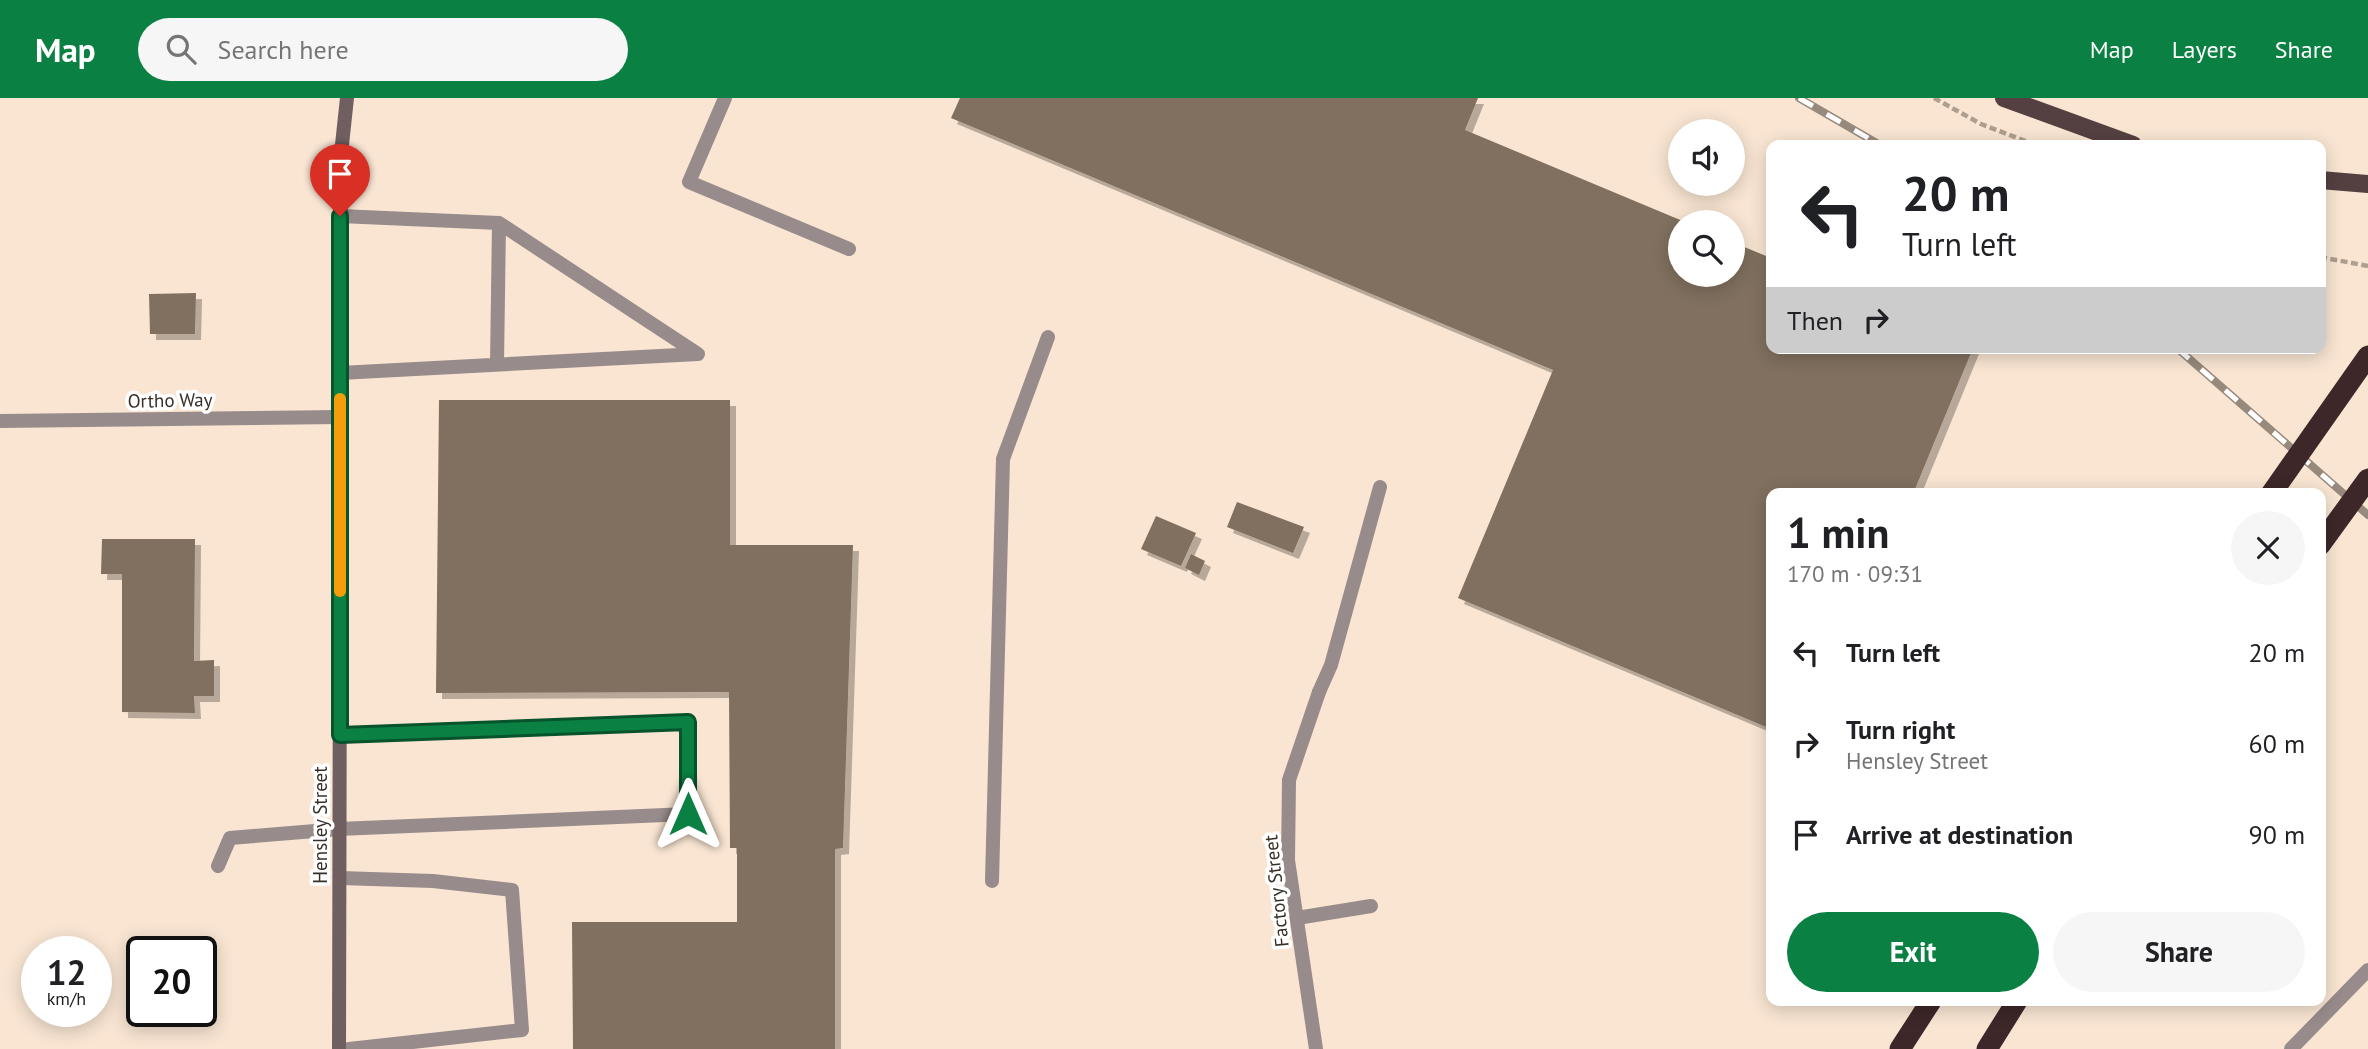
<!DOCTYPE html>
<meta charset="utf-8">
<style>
:root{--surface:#fff;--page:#f6f6f6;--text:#202124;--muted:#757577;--accent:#0b8043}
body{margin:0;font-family:"PT Sans",sans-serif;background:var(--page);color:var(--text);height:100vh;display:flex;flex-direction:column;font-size:26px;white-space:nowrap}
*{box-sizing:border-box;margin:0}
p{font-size:23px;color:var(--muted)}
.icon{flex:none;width:38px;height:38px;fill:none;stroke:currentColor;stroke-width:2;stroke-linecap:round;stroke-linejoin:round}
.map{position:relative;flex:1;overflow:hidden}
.side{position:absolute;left:1766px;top:390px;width:560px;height:518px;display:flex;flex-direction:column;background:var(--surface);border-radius:14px;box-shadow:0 4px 18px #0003}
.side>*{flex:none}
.top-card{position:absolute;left:1766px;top:42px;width:560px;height:214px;border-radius:14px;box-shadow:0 4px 18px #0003;background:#fff;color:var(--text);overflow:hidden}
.controls{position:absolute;left:1668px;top:21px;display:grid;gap:14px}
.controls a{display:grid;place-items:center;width:77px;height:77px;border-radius:50%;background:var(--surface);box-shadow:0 4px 18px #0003;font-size:35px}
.speed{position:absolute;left:21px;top:838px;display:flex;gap:14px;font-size:35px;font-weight:700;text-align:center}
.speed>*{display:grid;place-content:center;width:91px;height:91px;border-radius:50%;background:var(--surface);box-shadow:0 4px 18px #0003;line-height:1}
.speed small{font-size:18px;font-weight:400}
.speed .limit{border:4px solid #111;border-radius:10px;background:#fff;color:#111}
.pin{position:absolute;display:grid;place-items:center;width:60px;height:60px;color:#fff;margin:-72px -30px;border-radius:50% 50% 50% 0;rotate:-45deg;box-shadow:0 0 7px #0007}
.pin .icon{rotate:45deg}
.me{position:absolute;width:77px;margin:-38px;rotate:0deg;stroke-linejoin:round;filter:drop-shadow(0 0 5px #0008)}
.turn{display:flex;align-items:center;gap:24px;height:147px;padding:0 21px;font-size:32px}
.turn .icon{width:91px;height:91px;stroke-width:2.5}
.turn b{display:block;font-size:49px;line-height:60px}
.then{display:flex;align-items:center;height:66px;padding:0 21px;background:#0003;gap:14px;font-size:26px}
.round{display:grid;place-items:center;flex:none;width:74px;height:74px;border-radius:37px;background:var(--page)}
.headline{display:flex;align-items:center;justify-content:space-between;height:119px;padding:0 21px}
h1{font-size:42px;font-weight:600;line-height:52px}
.action{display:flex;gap:14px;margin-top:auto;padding:14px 21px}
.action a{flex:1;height:80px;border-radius:42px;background:var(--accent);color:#fff;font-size:28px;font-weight:600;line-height:80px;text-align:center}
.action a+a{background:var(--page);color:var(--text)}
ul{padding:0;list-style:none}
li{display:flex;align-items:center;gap:21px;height:91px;padding:0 21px}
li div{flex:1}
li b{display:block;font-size:26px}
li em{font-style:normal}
header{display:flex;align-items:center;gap:42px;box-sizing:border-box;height:98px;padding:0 35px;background:var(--accent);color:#fff}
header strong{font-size:33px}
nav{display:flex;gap:38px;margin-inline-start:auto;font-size:24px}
.search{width:490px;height:63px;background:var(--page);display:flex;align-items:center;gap:18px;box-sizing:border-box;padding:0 24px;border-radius:38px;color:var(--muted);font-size:26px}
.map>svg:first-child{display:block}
.building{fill:#816f5e;filter:url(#shadow)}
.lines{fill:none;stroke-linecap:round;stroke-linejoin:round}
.path{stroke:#ad9e8f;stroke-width:4.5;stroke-dasharray:7 3.5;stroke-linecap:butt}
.lane{stroke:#978b8b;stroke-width:14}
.street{stroke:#978b8b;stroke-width:14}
.secondary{stroke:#705f60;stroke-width:14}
.primary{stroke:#554041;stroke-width:18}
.highway{stroke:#3d2728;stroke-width:21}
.rail-casing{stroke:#97897c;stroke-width:8}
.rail{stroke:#fff;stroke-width:5;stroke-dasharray:16;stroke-linecap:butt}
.highway-bridge{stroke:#3d2728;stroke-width:21}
.route-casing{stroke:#07532c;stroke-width:18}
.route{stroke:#0b8043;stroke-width:12}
.slow{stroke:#f59e0b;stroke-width:12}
.labels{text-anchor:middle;stroke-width:7;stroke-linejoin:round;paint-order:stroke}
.street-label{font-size:19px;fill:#383028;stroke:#fff}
</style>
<header>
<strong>Map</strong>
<div class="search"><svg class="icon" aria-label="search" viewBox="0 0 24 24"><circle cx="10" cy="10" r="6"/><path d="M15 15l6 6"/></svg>Search here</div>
<nav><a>Map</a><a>Layers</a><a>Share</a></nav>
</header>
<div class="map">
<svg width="2368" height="951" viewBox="0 0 2368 951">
<defs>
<filter id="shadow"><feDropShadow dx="6" dy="6" stdDeviation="0" flood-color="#0004"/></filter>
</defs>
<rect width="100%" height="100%" fill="#f9e5d2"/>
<path class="building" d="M960 0H1478L1465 32 1685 124H1680V177H1732V144L1771 160V250H1973L1913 396H1771V631L1458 500 1553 272 951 20Z
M196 195 195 236H150L149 196Z
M439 302H730V447H853L843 750 835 751V951H573L572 824H737V750H730L729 594 436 595Z
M1237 404 1304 429 1293 455 1227 429Z
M1156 418 1196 435 1181 468 1141 451Z
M102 441H195L194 563 214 562V598H194L195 615 122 614V476H101Z
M1191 456 1205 463 1199 477 1185 470Z"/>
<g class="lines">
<path class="path" d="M1934 0 1981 26 2036 47
M2320 159 2368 168"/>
<path class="lane" d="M725 0 689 84 849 151
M497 266 499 125
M340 275 698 256 499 125 340 118
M1319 594 1331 567 1380 389
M218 768 230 740 339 731 688 716V624L340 637
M340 780 433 783 512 792 522 932 349 951
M992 783 1003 361 1048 239
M1297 820 1371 808
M2291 951 2368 872"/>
<path class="street" d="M0 323 340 319
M1316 951 1288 762 1289 682 1319 594"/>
<path class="secondary" d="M339 951 341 56 347 0"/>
<path class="primary" d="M2004 0 2133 47
M2320 82 2368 86"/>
<path class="highway" d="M1900 951 1931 903
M1987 951 2017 903"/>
<defs>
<path id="rail" d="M1799 0 1880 47
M2177 250 2368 417"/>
</defs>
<use href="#rail" class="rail-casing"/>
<use href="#rail" class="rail"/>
<path class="highway-bridge" d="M2271 396 2368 258
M2320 447 2368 381"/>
</g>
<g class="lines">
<defs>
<path id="route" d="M340 118V637L688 624V716"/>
</defs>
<use href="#route" class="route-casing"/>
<use href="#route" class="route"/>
<path class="slow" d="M340 493V301"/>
</g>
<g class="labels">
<g class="street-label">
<text transform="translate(170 302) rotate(-1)" y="7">Ortho Way</text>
<text transform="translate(320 727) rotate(-90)" y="7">Hensley Street</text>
<text transform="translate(1276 793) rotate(-96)" y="7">Factory Street</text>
</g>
</g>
</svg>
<div class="controls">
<a><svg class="icon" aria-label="sound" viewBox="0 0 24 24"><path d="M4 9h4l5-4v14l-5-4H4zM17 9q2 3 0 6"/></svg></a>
<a><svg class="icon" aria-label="search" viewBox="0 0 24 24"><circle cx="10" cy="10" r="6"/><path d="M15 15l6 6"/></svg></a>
</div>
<div class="speed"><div>12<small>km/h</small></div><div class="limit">20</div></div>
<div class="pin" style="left:340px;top:118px;background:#d93025"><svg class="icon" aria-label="arrive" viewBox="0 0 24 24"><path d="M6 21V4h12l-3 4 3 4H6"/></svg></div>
<svg class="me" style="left:688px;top:716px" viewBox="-20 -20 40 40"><path d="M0-17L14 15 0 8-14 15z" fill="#0b8043" stroke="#fff" stroke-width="4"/></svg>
<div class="top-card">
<div class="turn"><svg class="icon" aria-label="left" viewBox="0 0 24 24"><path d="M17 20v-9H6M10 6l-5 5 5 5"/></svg><div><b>20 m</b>Turn left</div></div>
<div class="then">Then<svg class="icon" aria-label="right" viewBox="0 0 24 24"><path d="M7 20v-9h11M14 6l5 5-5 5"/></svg></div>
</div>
<section class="side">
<div class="headline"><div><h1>1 min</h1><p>170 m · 09:31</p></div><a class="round"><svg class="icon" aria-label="close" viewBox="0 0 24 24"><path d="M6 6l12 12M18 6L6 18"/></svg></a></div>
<ul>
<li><svg class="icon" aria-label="left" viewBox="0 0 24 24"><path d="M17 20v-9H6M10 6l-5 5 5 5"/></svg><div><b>Turn left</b></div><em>20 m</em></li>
<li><svg class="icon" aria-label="right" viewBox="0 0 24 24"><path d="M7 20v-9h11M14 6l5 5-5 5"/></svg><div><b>Turn right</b><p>Hensley Street</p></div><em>60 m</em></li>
<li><svg class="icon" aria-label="arrive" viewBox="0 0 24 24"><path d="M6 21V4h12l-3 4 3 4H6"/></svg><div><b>Arrive at destination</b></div><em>90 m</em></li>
</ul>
<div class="action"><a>Exit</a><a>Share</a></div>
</section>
</div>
